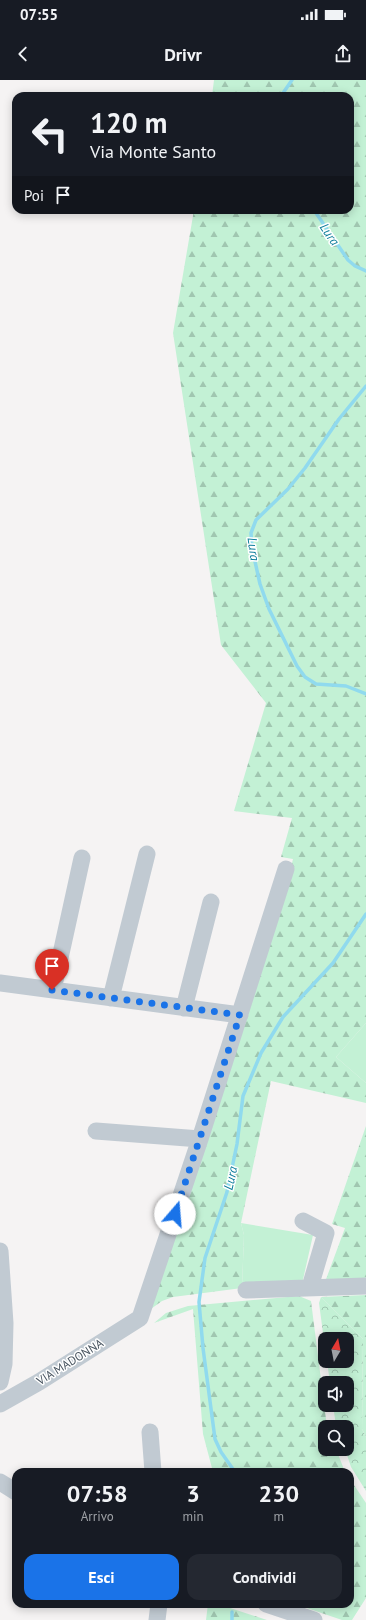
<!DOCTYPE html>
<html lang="it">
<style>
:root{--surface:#171b24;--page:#242831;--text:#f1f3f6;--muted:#9ea1a6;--accent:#1a73e8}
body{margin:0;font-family:"PT Sans",sans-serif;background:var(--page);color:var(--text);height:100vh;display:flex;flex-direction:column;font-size:15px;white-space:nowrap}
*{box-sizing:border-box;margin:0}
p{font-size:13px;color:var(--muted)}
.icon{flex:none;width:22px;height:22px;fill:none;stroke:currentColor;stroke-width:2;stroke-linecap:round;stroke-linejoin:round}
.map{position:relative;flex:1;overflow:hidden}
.details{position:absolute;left:12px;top:1388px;width:342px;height:140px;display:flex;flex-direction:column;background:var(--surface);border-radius:12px;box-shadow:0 2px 10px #0003}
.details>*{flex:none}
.banner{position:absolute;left:12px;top:12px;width:342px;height:122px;border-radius:12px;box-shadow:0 2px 10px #0003;background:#171b24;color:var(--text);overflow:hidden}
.needle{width:26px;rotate:10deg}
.fabs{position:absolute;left:318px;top:1252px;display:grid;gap:8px}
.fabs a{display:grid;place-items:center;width:36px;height:36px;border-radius:8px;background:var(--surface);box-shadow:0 2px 10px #0003;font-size:20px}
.pin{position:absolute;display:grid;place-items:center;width:34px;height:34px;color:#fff;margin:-41px -17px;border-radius:50% 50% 50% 0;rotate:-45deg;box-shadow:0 0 4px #0007}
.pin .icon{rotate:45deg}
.me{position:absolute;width:44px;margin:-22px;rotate:18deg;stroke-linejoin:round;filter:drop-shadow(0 0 3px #0008)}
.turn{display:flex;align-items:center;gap:14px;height:84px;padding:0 12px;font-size:18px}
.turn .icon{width:52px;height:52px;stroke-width:2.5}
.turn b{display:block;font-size:28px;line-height:34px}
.then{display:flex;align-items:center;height:38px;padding:0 12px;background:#0003;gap:8px;font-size:15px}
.eta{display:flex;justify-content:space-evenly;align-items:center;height:68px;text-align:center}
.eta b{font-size:24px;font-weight:700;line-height:28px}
.action{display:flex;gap:8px;margin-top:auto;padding:8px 12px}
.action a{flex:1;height:46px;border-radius:12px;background:var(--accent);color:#fff;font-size:16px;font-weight:700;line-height:46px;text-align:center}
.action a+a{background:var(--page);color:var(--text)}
.status{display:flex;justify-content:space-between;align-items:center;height:28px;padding:0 20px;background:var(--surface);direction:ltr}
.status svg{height:11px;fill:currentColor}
header{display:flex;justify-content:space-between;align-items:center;height:52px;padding:0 12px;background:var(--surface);font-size:18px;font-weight:700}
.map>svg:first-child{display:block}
.green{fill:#c3f1d5}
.forest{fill:url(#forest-firs)}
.park{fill:url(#park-crowns)}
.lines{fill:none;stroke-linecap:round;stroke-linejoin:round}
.stream{stroke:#90daee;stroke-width:3.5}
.minor{stroke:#c1cad2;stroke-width:17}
.route{stroke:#1a73e8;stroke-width:7;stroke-dasharray:0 12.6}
.labels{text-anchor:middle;stroke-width:3;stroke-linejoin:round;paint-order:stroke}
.street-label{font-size:12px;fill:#4a5661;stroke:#fff}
.water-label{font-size:13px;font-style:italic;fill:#0c7c9b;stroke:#fff}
</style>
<div class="status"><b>07:55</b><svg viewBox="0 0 49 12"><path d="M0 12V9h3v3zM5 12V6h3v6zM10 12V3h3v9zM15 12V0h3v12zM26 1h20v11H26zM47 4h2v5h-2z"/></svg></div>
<header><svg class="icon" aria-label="back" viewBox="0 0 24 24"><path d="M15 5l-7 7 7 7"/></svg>Drivr<svg class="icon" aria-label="share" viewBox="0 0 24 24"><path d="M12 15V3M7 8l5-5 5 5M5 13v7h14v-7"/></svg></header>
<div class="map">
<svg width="366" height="1540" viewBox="0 0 366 1540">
<defs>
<pattern id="forest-firs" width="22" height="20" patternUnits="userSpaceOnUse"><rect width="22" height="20" fill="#c3f1d5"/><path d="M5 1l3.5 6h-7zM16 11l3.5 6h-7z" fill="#a0c6b0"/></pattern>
<pattern id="park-crowns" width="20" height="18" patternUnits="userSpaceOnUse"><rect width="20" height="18" fill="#c3f1d5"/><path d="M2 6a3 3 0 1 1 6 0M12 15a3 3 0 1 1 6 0" fill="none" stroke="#a0c6b0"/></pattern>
</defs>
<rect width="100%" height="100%" fill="#f5f3f3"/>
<path class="green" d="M366 943V1003L336 977Z
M241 1143 313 1155 302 1204 242 1208 244 1155Z"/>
<path class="forest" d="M214 0H366V943L336 977 366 1003V1023L271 1001 241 1143 244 1155 242 1208 173 1217 162 1221 148 1231 285 813 293 779 281 777 292 738 234 731 266 623 221 565 173 253 194 130H350V16H212Z
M366 1046V1200L325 1202 345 1148 332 1144Z
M366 1215V1357L362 1349 363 1259 321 1217Z
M299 1216 311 1221 327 1347H325V1369H336L345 1392H213L203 1354 193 1229 154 1243 166 1233 188 1226Z
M350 1399 366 1423V1518L352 1540H342L295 1524H350Z
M208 1524H218L267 1540H206Z"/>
<path class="park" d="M321 1217 363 1259 362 1349 366 1357V1411L351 1387 345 1369H347V1347H336V1346L333 1325H347V1303H330L327 1281H347V1259H325V1268L319 1223Z"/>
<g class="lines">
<path class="stream" d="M281 16 292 0
M314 130 348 180 355 186 366 191
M366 306 339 339 305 388 288 409 256 440 251 453 252 468 260 504 269 529 297 586 305 597 316 604 346 606 366 614
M235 1392 221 1372 215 1359 203 1268 199 1222 205 1178 227 1112 237 1064 243 1016 261 973 283 937 333 883 366 834
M232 1540V1532"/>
<path class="minor" d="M0 903 240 935
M53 910 82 778
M111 918 147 774
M184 928 211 822
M96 1051 200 1059
M303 1141 326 1153 310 1207
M0 1171 5 1243 4 1284 0 1302
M246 1210 366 1206
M0 1324 39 1302 140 1238 200 1059 286 789
M150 1352 153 1392
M0 1402 16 1412
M266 1524 314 1540
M157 1540 159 1524"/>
</g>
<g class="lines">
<path class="route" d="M52 910 240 935 175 1134"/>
</g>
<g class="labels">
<g class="street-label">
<text transform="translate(70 1282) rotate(-32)" y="4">VIA MADONNA</text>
</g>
<g class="water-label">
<text transform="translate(330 154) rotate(56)" y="5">Lura</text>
<text transform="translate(254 469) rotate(82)" y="5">Lura</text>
<text transform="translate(230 1098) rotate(-77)" y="5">Lura</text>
</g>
</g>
</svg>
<div class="fabs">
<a><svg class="needle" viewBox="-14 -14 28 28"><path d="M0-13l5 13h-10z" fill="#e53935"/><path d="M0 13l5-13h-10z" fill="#9ea1a6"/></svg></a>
<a><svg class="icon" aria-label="sound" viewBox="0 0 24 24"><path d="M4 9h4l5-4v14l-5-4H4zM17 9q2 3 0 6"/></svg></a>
<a><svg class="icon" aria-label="search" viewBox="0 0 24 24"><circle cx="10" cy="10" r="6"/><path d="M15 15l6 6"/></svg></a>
</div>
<div class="pin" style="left:52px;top:910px;background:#d93025"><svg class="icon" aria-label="arrive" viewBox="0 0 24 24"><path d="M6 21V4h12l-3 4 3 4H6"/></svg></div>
<svg class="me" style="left:175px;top:1134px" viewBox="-20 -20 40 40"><circle r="19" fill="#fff"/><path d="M0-13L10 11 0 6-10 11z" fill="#1a73e8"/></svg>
<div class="banner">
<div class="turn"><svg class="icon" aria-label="left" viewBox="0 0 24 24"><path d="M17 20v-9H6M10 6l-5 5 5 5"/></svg><div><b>120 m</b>Via Monte Santo</div></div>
<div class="then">Poi<svg class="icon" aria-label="arrive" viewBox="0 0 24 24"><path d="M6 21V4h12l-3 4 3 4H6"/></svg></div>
</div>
<section class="details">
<div class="eta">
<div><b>07:58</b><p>Arrivo</p></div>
<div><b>3</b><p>min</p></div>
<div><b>230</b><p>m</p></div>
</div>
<div class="action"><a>Esci</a><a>Condividi</a></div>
</section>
</div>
